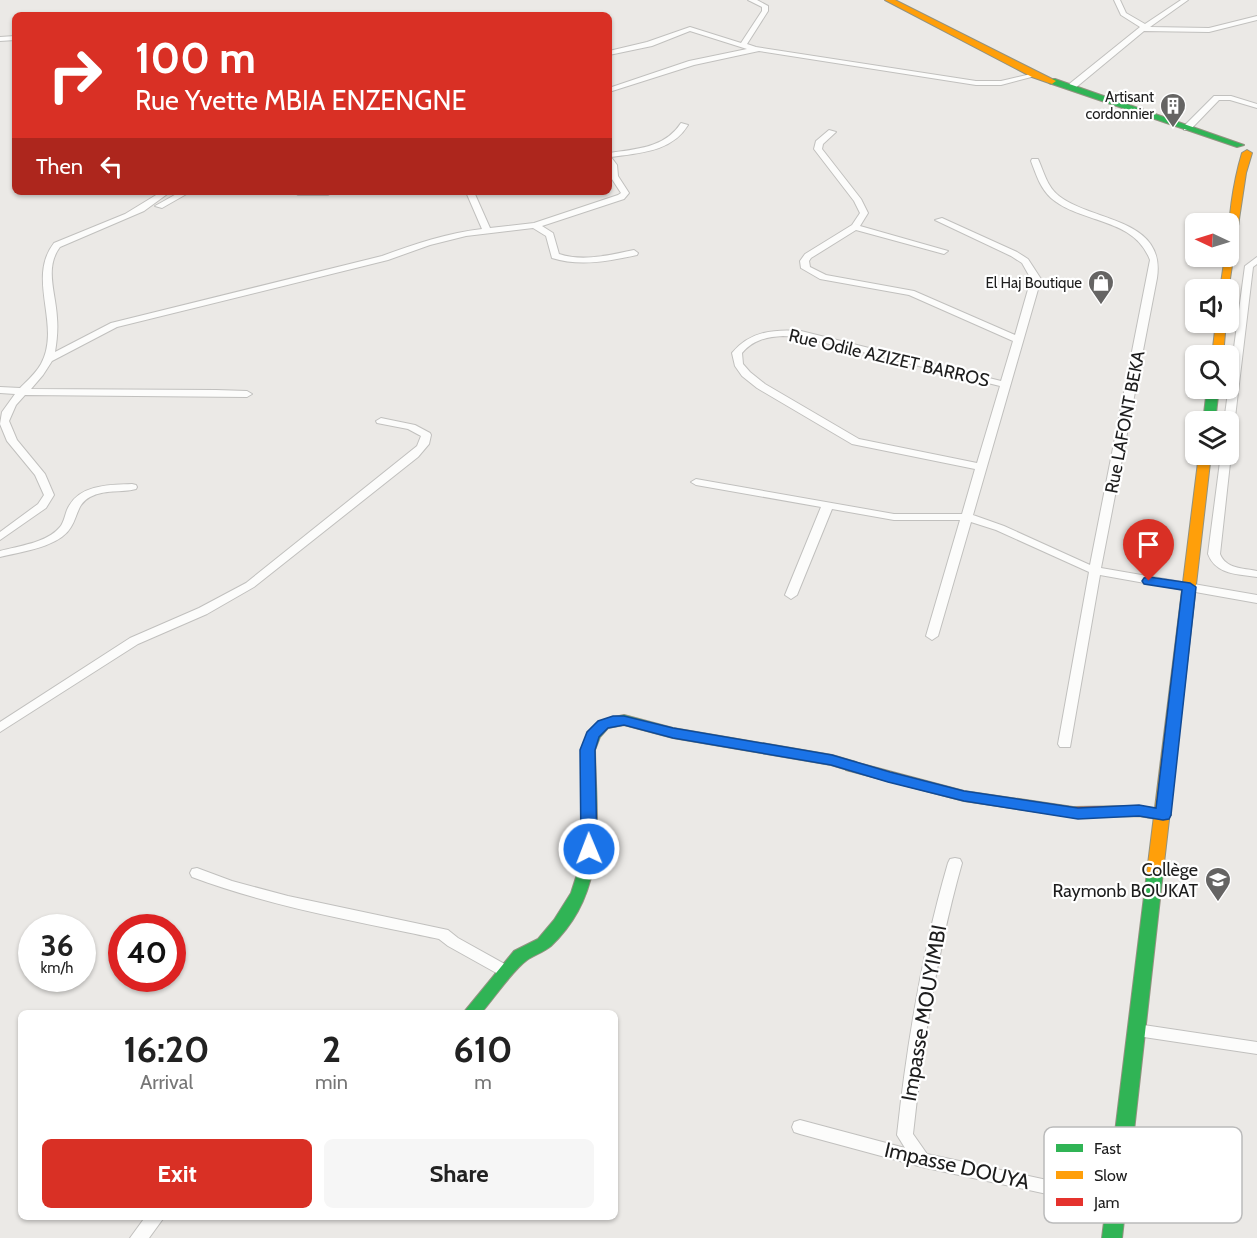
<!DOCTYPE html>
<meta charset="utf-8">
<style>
:root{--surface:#fff;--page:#f6f6f6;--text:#222;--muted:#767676;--accent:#d93025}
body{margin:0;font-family:Cabin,sans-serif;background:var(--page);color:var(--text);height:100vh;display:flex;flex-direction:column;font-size:22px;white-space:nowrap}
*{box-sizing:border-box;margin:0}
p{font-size:20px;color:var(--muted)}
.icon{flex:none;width:33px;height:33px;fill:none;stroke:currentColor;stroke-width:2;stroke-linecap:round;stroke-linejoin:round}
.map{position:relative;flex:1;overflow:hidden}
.details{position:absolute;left:18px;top:1010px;width:600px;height:210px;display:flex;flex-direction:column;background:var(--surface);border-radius:9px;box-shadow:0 2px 4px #0004}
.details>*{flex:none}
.hud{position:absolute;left:12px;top:12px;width:600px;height:183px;border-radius:9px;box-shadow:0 2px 4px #0004;background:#d93025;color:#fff;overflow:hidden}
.needle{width:39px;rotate:274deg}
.fabs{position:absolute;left:1185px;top:213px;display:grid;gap:12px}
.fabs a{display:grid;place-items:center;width:54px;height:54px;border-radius:9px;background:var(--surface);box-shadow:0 2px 4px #0004;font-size:30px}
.speed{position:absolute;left:18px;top:914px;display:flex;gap:12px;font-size:30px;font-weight:700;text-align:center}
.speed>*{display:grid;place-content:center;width:78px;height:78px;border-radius:50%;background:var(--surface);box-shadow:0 2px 4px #0004;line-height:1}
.speed small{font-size:15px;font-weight:400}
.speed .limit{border:9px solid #d22;background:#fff;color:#111}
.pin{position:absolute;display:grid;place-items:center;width:51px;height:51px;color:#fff;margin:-62px -26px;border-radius:50% 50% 50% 0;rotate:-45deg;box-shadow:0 0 6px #0007}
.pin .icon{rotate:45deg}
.me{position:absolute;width:66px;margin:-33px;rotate:359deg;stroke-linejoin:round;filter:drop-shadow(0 0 4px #0008)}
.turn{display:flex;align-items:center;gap:21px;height:126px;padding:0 24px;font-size:27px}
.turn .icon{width:78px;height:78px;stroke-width:2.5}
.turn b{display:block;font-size:42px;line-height:51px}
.then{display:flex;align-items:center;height:57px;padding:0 24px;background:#0003;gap:12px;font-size:22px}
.eta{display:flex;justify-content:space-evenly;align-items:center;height:102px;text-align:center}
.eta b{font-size:36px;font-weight:700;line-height:42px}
.primary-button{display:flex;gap:12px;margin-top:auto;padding:12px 24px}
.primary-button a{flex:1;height:69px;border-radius:9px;background:var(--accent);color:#fff;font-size:24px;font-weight:700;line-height:69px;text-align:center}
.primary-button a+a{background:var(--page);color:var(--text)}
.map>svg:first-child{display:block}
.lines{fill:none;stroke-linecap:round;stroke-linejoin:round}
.street-casing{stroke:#c1c0be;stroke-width:2}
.fast-casing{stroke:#929280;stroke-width:2}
.slow-casing{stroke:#929280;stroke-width:2}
.jam-casing{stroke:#929280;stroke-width:2}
.street{fill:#fcfcfb;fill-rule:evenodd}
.fast{fill:#30b455;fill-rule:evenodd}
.slow{fill:#ff9f0a;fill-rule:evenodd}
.jam{fill:#e5322d;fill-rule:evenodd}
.route{fill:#1a73e8;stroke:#114b97;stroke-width:1.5}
.labels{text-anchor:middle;stroke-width:4.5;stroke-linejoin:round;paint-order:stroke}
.far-poi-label{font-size:15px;fill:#1d1d1d;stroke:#fff;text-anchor:end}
.street-label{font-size:18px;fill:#1d1d1d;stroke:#fff}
.poi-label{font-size:18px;fill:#1d1d1d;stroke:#fff;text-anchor:end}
.near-street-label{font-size:21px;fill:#1d1d1d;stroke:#fff}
.key{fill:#fff;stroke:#bbb;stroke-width:1.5}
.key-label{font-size:16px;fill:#1d1d1d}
</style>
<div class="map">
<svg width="1257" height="1238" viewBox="0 0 1257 1238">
<rect width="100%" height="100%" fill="#ebe9e6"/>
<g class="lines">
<defs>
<path id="street" d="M748 0H757L768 6V11L747 44 756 47 976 81H1001L1035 73 1039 75 1001 85H976L759 51 694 65 609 92V88L689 61 747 49 690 31 652 46 609 55V51L647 42 690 27 741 43 762 11V7Z
M1114 0H1120L1126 13 1145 24 1181 0H1188L1150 27 1209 28 1257 16V20L1209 32 1144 31 1074 89H1068V85L1140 27 1121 15Z
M15 36V40L0 41V37Z
M1214 96H1231L1257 104V108L1230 100H1219L1190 130H1184V126Z
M681 123 688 125C672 152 639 153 611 157L617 165 618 176 629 193 624 199 542 226 553 233 559 254C583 262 610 255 634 250L638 253 637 255C609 261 580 267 552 258L546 236 533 228 466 236 430 245 388 260 117 327 52 361 43 375 31 389 216 390 247 391 252 394 247 397 25 395 16 405 9 421 17 440 45 474 54 495 46 508 0 540V532L38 504 44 495 35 475 7 441 0 424 2 412 15 394 0 393V387L20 388C27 381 36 373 41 364 62 325 26 279 54 243L125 214 161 192H170L144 211 60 247C44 268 56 293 57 318 58 329 57 340 55 352L111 323 382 256C415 244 447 233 482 229L466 192H474L490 228 534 223 618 195 621 193 610 176 609 153C636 149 665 148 681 123Z
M829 130 836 132 823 144 822 149 861 199 868 213 860 226 948 251 944 254 856 230 811 258 809 261 810 267 826 275 914 291 1015 335 1031 279 1022 263 1011 256 935 220 942 218 1017 252 1028 259 1041 279 973 515 1004 526 1090 565 1150 260C1134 217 1081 224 1051 198 1040 188 1036 174 1031 161L1032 159H1038C1044 172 1047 187 1059 196 1093 222 1166 218 1157 278L1101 568 1257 595V603L1100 575 1070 747H1060L1058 744 1089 572 996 530 971 522 938 636 932 640 926 636 960 520H894L832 509 797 595 791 599 785 595 821 507 696 485 691 482 696 479 894 514H962L975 469 852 444 757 388 742 376 735 366 732 353C750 331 775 329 801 331L1001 381 1013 341 909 295 820 279 801 268 800 261 805 254 852 225 860 213 854 201 814 149 816 141ZM783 336 801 337 1000 386 977 463 859 439 765 384 750 372 743 364 742 353C753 340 766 337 783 336Z
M180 192H190L162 208 155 206Z
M294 192H332L328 195H298Z
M1257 257V264L1253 267 1233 434 1228 437V422H1224L1245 266Z
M381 418 415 425 430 433 431 435 429 444 418 457 254 587 207 614 138 644 0 732V722L130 638 199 608 246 583 417 446 421 436 408 429 377 423 376 421Z
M1228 451 1231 454 1220 554C1226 569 1243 568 1257 571V577C1238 574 1216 575 1208 554L1221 454H1228Z
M132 484 136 485 137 487 136 489C121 493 105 489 90 497 77 504 78 516 71 527 60 547 20 552 0 557V551C18 546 47 543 60 527 65 521 65 512 69 506 81 484 111 485 132 484Z
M955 858 960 859 962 863C937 952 923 1042 913 1134L927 1154 1116 1195 1122 1197 1124 1202 1122 1207 1116 1209 922 1167 800 1134 794 1132 792 1127 794 1122 800 1120 905 1148 897 1135C907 1043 922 952 948 863L950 859Z
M197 868 232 881 288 896 448 930 458 938 510 967 513 971 510 975 505 977 500 975 448 946 439 939C355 921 272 907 192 877L190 873 192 869Z
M1137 1024 1257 1042V1054L1137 1036 1132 1034 1129 1030 1132 1026Z
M146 1216H165L149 1238H130Z"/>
<path id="fast" d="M1049 79H1055L1244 145 1237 147 1049 83Z
M1207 388H1219L1215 422H1203Z
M624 715 673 728 832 755 856 762 858 766 856 770 851 771 831 765 673 738 624 725 608 728 600 737 595 750C596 822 609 891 551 946 544 952 534 955 527 960 513 970 494 998 482 1012H464L514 951 538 939 554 920 571 893 578 871 581 849V750C590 723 597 720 624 715Z
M1155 866 1161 868 1163 872 1122 1238H1102L1147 872 1149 868Z"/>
<path id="slow" d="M885 0H895L1056 81 1052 84 1032 77Z
M1247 150 1252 153 1246 173 1228 292V290H1220L1225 256H1228C1228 222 1232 187 1242 153Z
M1216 322H1226L1223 356H1212Z
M1199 454H1211L1163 872 1161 876 1155 878 1149 876 1147 872Z
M851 761 964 791 1073 807 1078 808 1081 812 1078 816 1073 817 964 801 846 770 844 766 846 762Z"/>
<path id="jam" d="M1139 806 1168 811 1171 815 1168 819 1163 820 1139 816 1073 817 1068 816 1065 812 1068 808 1073 807Z"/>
</defs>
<use href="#street" class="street-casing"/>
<use href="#fast" class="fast-casing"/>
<use href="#slow" class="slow-casing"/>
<use href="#jam" class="jam-casing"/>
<use href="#street" class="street"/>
<use href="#fast" class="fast"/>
<use href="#slow" class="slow"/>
<use href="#jam" class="jam"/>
</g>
<path class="route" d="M1149 577 1190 583 1196 587 1171 815 1169 819 1163 820 1139 816 1078 819 964 801 888 782 831 765 673 738 624 725 608 728 599 737 595 750 597 849 594 853H583L581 849 580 750 587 732 598 721 613 716H624L673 728 832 755 890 772 964 791 1078 808 1139 805 1156 808 1182 590 1144 584 1142 581 1144 578Z"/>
<defs>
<symbol id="building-pin" viewBox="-11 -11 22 30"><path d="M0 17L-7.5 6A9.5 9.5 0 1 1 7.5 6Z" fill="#656463" stroke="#fff"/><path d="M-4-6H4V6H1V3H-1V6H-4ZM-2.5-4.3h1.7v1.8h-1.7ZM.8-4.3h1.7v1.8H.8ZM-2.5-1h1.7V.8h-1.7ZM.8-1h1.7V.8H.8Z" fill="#fff"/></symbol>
<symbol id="shop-pin" viewBox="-11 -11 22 30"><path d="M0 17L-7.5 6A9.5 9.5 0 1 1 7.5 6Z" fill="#656463" stroke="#fff"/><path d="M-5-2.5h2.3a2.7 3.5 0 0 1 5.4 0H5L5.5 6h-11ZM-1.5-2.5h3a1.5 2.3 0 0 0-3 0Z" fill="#fff"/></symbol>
<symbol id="school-pin" viewBox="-11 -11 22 30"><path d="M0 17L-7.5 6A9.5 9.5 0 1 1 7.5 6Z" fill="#656463" stroke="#fff"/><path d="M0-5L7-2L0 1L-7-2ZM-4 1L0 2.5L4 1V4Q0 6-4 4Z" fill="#fff"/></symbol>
</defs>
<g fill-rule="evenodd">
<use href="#building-pin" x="1158" y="91" width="30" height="40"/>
<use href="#shop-pin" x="1086" y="268" width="30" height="40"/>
<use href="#school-pin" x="1203" y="865" width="30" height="40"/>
</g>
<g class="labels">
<g class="far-poi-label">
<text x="1154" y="102">Artisant<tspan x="1154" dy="17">cordonnier</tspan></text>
<text x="1082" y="288">El Haj Boutique</text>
</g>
<g class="street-label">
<text transform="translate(889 358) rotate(13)" y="6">Rue Odile AZIZET BARROS</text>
<text transform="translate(1125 422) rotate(-79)" y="6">Rue LAFONT BEKA</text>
</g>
<g class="poi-label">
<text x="1198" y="876">Collège<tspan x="1198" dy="21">Raymonb BOUKAT</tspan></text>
</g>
<g class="near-street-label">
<text transform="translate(924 1013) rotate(-80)" y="7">Impasse MOUYIMBI</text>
<text transform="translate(957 1166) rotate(13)" y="7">Impasse DOUYA</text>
</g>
</g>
<rect x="1044" y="1127" width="198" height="96" rx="9" class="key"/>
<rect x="1056" y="1144" width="27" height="8" fill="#30b455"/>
<rect x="1056" y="1171" width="27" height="8" fill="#ff9f0a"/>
<rect x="1056" y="1198" width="27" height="8" fill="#e5322d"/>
<g class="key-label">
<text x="1094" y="1154">Fast</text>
<text x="1094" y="1181">Slow</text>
<text x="1094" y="1208">Jam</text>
</g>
</svg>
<div class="fabs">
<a><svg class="needle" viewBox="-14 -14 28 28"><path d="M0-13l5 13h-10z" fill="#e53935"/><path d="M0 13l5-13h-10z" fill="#767676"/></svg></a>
<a><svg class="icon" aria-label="sound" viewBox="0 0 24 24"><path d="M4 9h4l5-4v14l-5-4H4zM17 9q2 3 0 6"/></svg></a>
<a><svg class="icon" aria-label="search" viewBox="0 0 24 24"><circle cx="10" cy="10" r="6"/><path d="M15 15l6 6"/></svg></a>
<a><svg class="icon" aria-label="layers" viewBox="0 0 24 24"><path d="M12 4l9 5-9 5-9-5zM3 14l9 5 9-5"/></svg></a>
</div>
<div class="speed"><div>36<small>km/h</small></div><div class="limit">40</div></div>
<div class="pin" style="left:1149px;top:581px;background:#d93025"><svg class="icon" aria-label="arrive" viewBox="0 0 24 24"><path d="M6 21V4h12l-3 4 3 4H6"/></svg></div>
<svg class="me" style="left:589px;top:849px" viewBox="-20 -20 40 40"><circle r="17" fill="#1a73e8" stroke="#fff" stroke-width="3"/><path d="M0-11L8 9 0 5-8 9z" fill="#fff"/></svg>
<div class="hud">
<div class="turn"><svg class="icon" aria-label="right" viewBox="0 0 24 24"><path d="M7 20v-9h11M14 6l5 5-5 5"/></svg><div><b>100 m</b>Rue Yvette MBIA ENZENGNE</div></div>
<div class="then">Then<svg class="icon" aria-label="left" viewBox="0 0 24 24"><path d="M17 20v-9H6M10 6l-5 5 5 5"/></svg></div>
</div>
<section class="details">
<div class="eta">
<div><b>16:20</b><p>Arrival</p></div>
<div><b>2</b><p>min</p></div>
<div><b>610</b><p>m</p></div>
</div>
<div class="primary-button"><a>Exit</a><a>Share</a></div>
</section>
</div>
